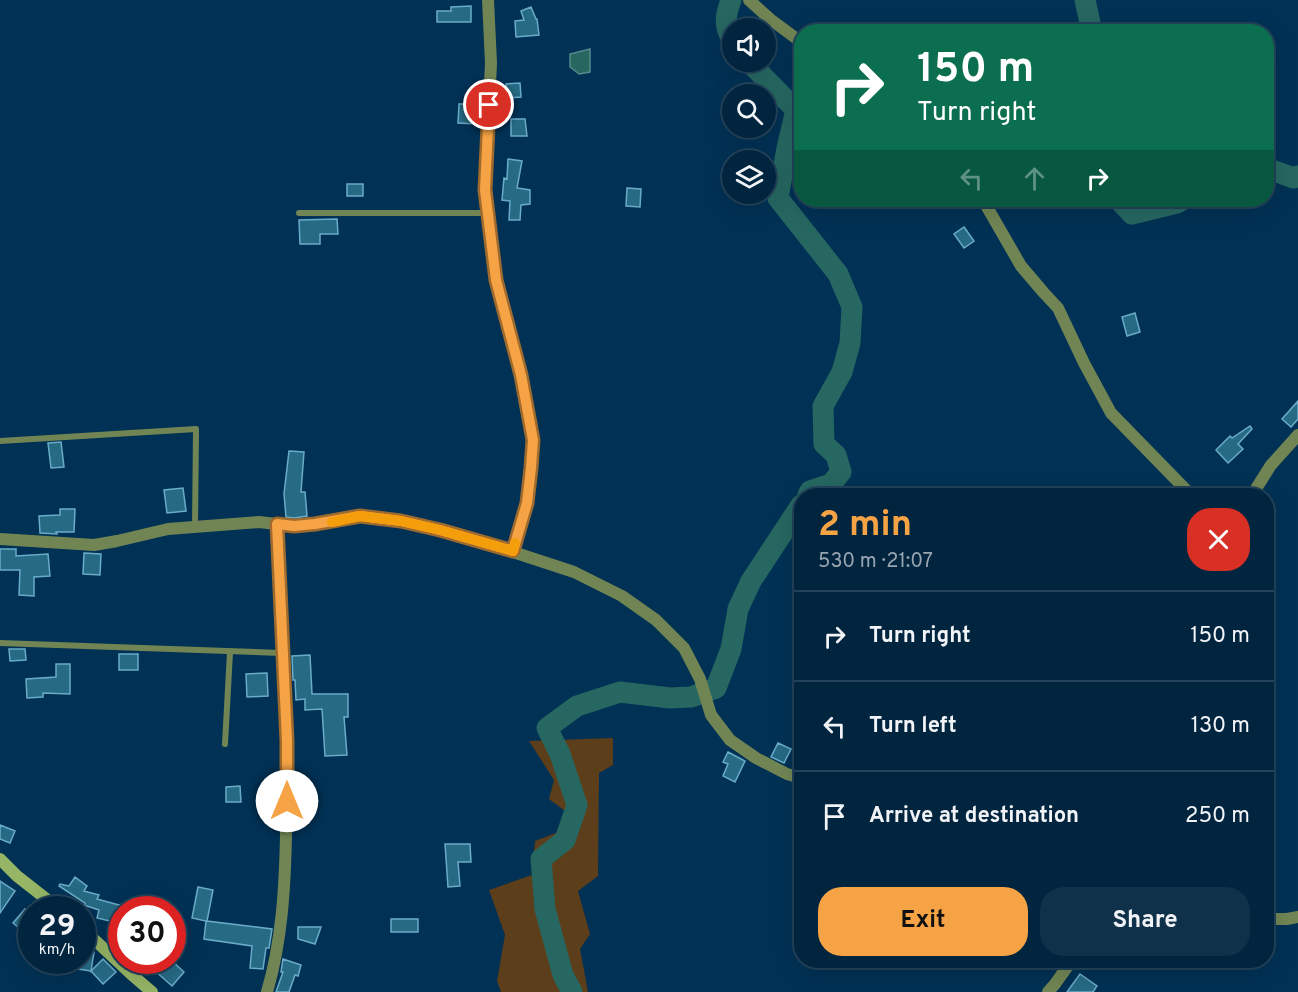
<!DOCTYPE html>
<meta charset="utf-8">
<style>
:root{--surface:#01253f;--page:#0f314a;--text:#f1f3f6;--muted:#96a5b0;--line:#234259;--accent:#f5a345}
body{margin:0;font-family:Overpass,sans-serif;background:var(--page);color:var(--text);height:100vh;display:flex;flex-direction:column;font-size:22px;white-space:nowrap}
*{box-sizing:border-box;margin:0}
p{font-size:20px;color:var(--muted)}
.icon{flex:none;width:33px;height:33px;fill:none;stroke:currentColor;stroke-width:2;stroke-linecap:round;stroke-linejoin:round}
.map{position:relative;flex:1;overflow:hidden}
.panel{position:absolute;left:794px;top:488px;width:480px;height:480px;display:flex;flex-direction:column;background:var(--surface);border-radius:24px;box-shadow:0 6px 24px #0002,0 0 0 2px var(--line)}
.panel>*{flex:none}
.guide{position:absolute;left:794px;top:24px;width:480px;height:183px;border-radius:24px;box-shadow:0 6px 24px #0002,0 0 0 2px var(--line);background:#0b6e4f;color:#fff;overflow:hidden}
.fabs{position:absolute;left:722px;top:18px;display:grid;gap:12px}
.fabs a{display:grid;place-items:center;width:54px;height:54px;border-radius:50%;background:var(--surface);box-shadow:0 6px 24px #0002,0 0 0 2px var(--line);font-size:30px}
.speed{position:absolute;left:18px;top:896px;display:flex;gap:12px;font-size:30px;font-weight:700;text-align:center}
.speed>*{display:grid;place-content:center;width:78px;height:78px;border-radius:50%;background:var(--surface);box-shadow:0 6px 24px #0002,0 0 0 2px var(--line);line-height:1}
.speed small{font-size:15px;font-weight:400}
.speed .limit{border:9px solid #d22;background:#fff;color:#111}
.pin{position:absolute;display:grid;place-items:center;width:51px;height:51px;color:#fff;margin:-26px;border:3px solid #fff;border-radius:50%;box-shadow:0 2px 6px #0007}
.me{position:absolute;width:66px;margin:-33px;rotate:0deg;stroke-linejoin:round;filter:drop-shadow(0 0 4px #0008)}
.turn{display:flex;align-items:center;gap:21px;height:126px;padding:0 24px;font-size:27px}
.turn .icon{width:78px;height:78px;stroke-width:2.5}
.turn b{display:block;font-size:42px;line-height:51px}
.lanes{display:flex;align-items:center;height:57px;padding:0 24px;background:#0003;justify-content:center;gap:30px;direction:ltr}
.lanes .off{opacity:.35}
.round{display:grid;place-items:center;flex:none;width:63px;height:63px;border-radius:24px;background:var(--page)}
.headline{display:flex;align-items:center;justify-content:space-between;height:102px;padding:0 24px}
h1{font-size:36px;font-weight:700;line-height:45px;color:var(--accent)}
.primary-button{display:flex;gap:12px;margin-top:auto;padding:12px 24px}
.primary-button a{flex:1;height:69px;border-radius:24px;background:var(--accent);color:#111;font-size:24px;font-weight:700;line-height:69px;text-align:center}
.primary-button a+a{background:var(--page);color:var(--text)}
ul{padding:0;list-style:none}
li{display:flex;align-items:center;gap:18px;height:90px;padding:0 24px;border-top:2px solid var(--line)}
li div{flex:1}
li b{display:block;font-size:22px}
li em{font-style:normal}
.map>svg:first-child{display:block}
.green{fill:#5d3e1b}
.water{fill:#266761;stroke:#55898b;stroke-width:1.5}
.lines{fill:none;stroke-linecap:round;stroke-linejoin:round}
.river{stroke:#266761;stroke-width:21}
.building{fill:#266a83;stroke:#6aacc8;stroke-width:1.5}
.lane{stroke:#718554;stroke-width:6}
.street{stroke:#718554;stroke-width:12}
.secondary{stroke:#96b565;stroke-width:12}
.route-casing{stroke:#9f6a2d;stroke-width:15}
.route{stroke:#f5a345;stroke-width:10}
.slow{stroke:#f59e0b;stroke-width:10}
</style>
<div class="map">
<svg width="1298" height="992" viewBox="0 0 1298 992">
<rect width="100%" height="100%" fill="#013154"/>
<path class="green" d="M613 738V765L599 773 598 876 578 891 590 934 580 949 588 992H501L497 981 505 935 489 890 532 875 535 841 556 833 565 811 549 799 554 780 529 741Z"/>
<path class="water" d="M590 49V72L579 74 570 67V54Z"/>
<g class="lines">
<path class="river" d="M731 0C726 14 723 25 732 39
M1085 0 1092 32
M749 62 796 110 787 148 778 198 838 274 852 307 850 343 842 372 823 406 824 444 836 455 841 472 831 484 810 491 808 495
M1266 168 1294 178 1298 176
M1119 200 1132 214 1177 203 1182 200
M572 992 563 975 545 909 541 859 565 840 577 805 560 754 547 728 577 706 620 692 670 698 691 697 716 688 731 649 738 609 751 581 801 505"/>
</g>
<path class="building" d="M471 6V22H437V11H451V7Z
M531 7 536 19H537L539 35 516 37 515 21 524 20 521 11Z
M520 83 521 97 507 98 506 84Z
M459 104H477L476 124 458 123Z
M511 119H525L527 136H511Z
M508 159 522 161 517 188 530 190V204L521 205 520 220H509L510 201 502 200 504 178 507 179Z
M347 184H363V196H347Z
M627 188 641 189 640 207 626 206Z
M337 219 338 234H320V244H300L299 220Z
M964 227 974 241 964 248 954 234Z
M1135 313 1140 332 1127 336 1122 317Z
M1298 401V419L1291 427 1282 419Z
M1250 426 1252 429 1238 444 1243 449 1228 463 1216 450 1230 436 1232 438Z
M61 442 64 467 51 468 48 443Z
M289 451 304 452 301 492H305L307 516 294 518 286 517 284 494Z
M183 488 186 511 167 513 164 490Z
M60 509H75L74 532H56L57 534 40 533 39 516 60 515Z
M0 549H16V556L48 554 50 576 34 577V596L19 595 20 570H0Z
M84 553 101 554 100 575 83 574Z
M9 649H25L26 660 10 661Z
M119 654H138V670H119Z
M310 655 312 694H348V717H344L347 755 325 756 322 709 305 710V699L296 700 295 680H293L292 656Z
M56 664H70V694L43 693V697L27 698 26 679 56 677Z
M267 673 268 696 247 697 246 674Z
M778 743 791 749 784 763 771 757Z
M728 752 745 761 735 782 723 776 728 764 723 762Z
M240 786 241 802H226V787Z
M0 825 15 831 10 843 0 839Z
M445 844H470L471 862H458L460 886 448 887Z
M75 877 87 886 84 891 99 895 97 899 119 905 122 904V934L111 931 114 922 97 918 99 910 84 905 85 903 59 886 60 884 69 886Z
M0 881 15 891 0 913Z
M198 887 213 890 207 921 272 929 269 948H266L263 969 250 968 252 946 204 939 206 921 192 918Z
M25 909 32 915V939L13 923Z
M391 919H418V932H391Z
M298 927H321L315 944 298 939Z
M82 950 94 952 91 971 103 959 116 972 103 984 91 971 58 966V960H82Z
M283 959 301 965 298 976 295 975 289 992H276L283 972H281Z
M141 960H171L184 972 172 986 154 970 153 971Z
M1080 974 1097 986 1093 992H1067Z"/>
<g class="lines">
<path class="lane" d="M299 213H487
M0 441 196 429 195 527
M0 643 282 653
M225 744 230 652"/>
<path class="street" d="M488 0 491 63 485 190 496 280 521 375 533 440 531 468 527 503 513 551
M749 0 770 19 801 42
M983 200 1021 266 1044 293 1058 308 1084 363 1111 413 1191 495
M1252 495 1271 465 1298 435
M0 539 94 545 117 541 168 529 259 522 294 526 330 522 360 516 401 521 473 539 574 572 622 596 656 620 684 648 700 679 711 715 730 740 756 758 787 774 801 778
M1266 919H1287L1298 917
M267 992C282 941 285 887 286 834 290 731 281 628 277 524
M1048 992 1055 984 1072 960"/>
<path class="secondary" d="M0 859 17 876 59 909
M82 928 131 974 152 992"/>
</g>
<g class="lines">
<defs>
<path id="route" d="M287 801V741L277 524 294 526 315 524 360 516 401 521 440 530 513 551 527 503 531 468 533 440 521 375 496 280 485 190 489 105"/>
</defs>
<use href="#route" class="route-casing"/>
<use href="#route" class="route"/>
<path class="slow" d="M332 522 360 516 401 521 440 530 513 551 515 543"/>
</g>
</svg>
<div class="fabs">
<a><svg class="icon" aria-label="sound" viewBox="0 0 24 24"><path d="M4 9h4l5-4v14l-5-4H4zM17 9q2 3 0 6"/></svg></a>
<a><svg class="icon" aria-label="search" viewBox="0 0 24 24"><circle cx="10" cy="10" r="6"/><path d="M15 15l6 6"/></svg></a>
<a><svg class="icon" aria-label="layers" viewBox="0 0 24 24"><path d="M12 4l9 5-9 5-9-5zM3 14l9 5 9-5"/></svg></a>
</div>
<div class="speed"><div>29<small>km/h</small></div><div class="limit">30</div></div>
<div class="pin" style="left:489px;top:105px;background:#d93025"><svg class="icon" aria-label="arrive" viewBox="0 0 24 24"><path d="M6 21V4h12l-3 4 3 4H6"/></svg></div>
<svg class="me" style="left:287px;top:801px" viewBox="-20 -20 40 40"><circle r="19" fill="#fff"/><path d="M0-13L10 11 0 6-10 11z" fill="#f5a345"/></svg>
<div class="guide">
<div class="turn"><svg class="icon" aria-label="right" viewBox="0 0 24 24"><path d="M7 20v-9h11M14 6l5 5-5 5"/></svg><div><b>150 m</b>Turn right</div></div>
<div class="lanes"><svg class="icon off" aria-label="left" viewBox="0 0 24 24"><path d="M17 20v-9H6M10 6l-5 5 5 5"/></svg><svg class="icon off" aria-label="ahead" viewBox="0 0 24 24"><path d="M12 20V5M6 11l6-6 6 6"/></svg><svg class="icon" aria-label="right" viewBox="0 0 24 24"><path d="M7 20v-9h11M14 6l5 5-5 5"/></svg></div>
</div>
<section class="panel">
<div class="headline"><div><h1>2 min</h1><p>530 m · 21:07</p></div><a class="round" style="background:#d93025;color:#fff"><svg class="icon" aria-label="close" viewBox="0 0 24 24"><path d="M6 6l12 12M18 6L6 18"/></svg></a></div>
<ul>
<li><svg class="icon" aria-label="right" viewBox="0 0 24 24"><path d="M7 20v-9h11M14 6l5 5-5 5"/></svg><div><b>Turn right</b></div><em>150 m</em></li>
<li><svg class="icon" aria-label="left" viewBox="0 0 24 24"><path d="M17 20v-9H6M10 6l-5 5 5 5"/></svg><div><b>Turn left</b></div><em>130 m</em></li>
<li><svg class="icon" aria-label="arrive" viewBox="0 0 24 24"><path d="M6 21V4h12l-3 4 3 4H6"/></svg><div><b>Arrive at destination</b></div><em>250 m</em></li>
</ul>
<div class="primary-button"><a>Exit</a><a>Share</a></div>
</section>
</div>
